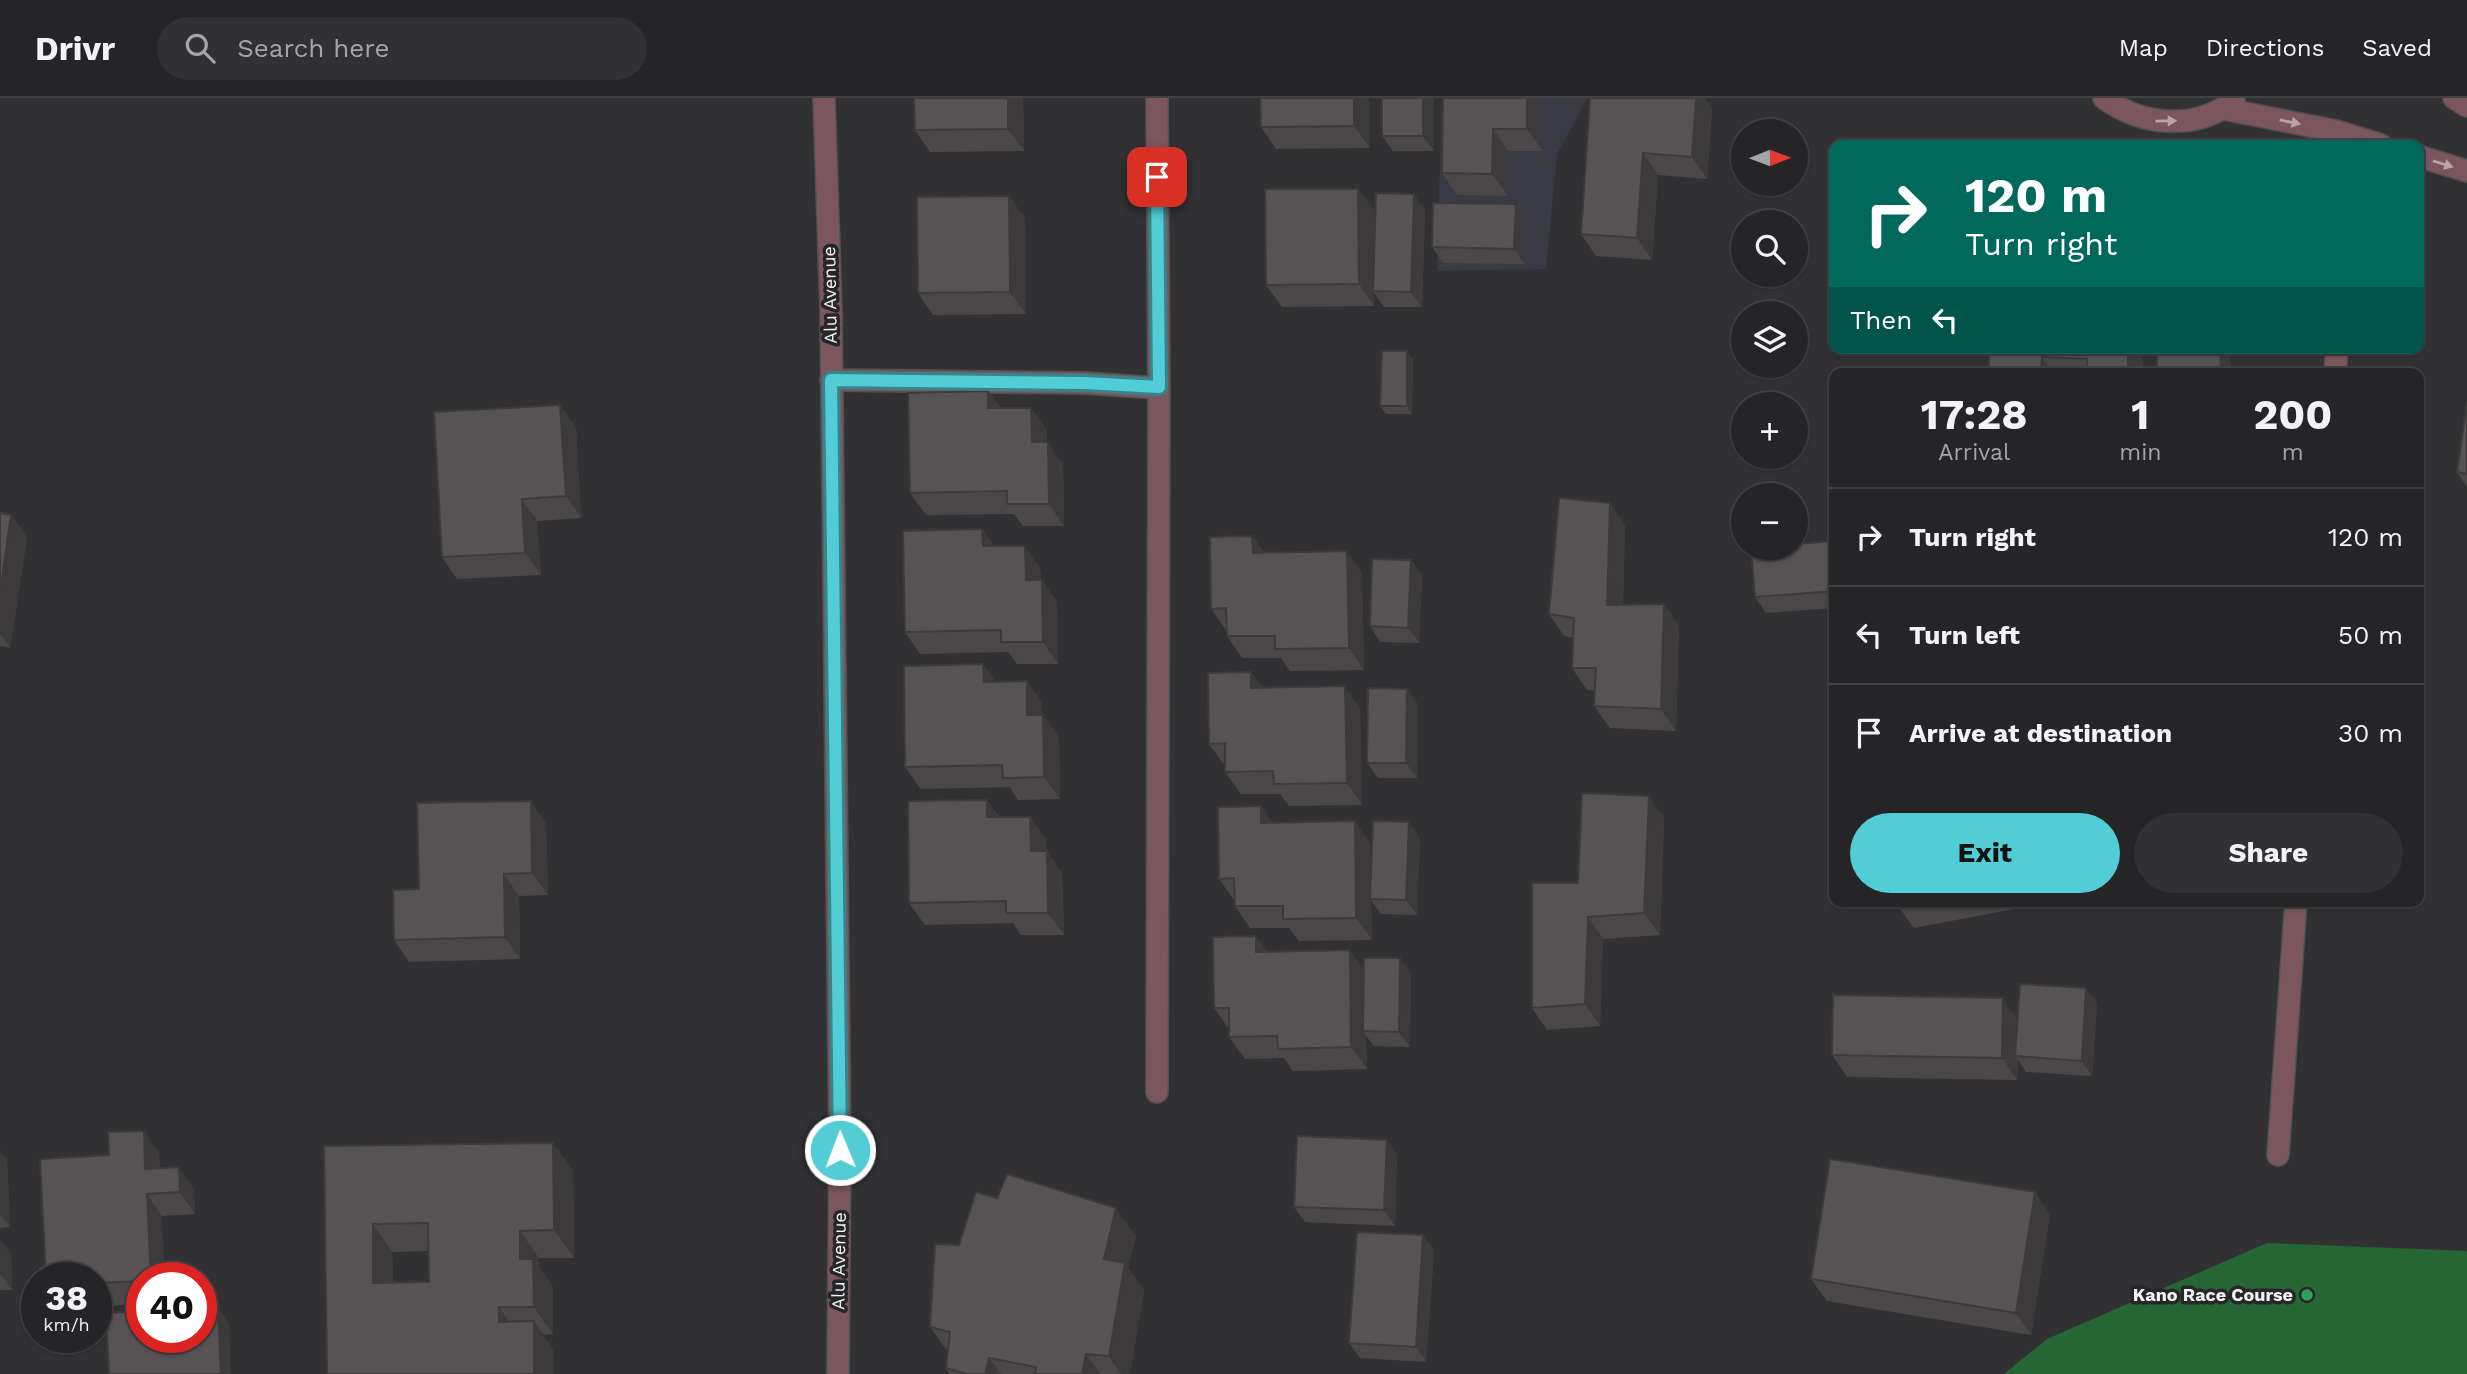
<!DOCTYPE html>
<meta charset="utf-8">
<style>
:root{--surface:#252527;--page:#313133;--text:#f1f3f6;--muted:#a3a5a7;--line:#424244;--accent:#52ccd5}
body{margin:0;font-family:"Work Sans",sans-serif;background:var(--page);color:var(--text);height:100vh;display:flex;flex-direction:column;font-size:26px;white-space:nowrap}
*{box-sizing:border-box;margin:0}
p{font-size:23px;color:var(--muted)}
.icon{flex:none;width:38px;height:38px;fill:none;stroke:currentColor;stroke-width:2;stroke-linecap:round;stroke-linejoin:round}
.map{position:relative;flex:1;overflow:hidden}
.details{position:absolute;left:1829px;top:270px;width:595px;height:539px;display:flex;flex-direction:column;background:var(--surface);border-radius:14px;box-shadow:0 2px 5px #0004,0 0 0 2px var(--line)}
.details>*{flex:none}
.banner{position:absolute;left:1829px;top:42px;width:595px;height:214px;border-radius:14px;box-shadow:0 2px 5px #0004,0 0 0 2px var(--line);background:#00695c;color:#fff;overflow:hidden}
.needle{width:46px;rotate:89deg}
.fabs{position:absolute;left:1731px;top:21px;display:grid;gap:14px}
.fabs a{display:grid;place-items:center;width:77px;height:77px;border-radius:50%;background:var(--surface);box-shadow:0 2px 5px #0004,0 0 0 2px var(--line);font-size:35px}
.speed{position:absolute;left:21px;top:1164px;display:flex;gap:14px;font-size:35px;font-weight:700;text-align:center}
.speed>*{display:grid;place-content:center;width:91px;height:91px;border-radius:50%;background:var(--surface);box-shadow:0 2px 5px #0004,0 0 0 2px var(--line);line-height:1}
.speed small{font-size:18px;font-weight:400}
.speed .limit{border:10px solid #d22;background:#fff;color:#111}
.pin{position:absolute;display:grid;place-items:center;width:60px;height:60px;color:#fff;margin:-30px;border-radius:14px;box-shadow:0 4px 10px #0006}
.me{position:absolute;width:77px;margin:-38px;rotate:359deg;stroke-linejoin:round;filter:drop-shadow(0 0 5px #0008)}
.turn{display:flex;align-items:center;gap:24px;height:147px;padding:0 21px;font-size:32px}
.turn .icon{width:91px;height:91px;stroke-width:2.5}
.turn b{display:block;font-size:49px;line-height:60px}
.then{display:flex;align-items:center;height:66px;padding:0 21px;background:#0003;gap:14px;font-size:26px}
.eta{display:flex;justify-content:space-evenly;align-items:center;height:119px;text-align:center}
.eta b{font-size:42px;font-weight:700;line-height:49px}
.action{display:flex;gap:14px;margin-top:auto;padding:14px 21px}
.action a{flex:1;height:80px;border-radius:42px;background:var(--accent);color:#111;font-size:28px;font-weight:700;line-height:80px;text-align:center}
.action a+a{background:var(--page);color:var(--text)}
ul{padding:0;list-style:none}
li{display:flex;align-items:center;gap:21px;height:98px;padding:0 21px;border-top:2px solid var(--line)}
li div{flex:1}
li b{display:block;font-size:26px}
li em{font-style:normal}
header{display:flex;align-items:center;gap:42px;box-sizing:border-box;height:98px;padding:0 35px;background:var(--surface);border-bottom:2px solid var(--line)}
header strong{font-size:33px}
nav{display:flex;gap:38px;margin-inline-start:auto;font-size:24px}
.search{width:490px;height:63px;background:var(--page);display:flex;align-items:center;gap:18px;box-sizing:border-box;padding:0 24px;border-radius:38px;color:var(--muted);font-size:26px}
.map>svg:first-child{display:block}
.built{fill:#3a3a44}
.green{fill:#266635}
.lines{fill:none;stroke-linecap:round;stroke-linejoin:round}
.service-casing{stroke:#505053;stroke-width:24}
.minor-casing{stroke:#505053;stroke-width:24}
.tertiary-casing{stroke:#505053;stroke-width:24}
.service{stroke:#7b565c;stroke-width:21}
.minor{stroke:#7b565c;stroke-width:21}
.tertiary{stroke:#7b565c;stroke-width:21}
.wall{fill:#4b4749;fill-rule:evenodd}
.shaded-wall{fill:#3d3a3c}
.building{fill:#575355;stroke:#3d3a3c;stroke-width:2;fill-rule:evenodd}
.oneway{fill:#b6a4a8}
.route-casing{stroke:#35858a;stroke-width:18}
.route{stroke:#52ccd5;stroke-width:12}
.leisure-dot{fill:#2e9e5b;stroke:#27272a;stroke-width:2.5}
.labels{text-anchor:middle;stroke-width:7;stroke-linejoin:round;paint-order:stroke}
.street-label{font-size:18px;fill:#f2f2f4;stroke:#27272a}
.poi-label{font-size:18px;font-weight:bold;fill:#f2f2f4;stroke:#27272a;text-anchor:end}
</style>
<header>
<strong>Drivr</strong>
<div class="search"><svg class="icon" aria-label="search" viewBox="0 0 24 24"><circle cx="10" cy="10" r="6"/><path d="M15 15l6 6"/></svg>Search here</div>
<nav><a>Map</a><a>Directions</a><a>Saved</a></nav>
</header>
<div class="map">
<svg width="2467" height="1276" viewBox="0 0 2467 1276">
<rect width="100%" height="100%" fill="#313134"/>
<path class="built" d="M1442 0H1588L1557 56 1546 171 1437 173Z"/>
<path class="green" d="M2267 1145 2467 1153V1276H2004L2047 1241Z"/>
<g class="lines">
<defs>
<path id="service" d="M2335 275 2337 250
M2278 1057 2296 803"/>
<path id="minor" d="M1157 0 1159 290 1157 994
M831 282 1085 285 1159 290"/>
<path id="tertiary" d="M824 0 831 212 840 1052 838 1276
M2104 0C2142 28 2195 33 2234 3
M2454 0 2467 8
M2224 11 2336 33 2381 47
M2418 58 2467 73"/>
</defs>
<use href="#service" class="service-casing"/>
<use href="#minor" class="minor-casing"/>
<use href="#tertiary" class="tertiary-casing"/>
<use href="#service" class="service"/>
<use href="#minor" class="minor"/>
<use href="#tertiary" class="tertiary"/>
</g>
<path class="wall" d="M1023 0 1024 53 930 54 915 32Z
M1260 0H1369L1370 50 1276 51 1261 29Z
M1434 0V53H1393L1382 38Z
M1443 0H1543V53H1508V98L1457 97 1442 75Z
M1590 0H1705L1712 10 1707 81 1658 77 1652 162 1596 158 1581 136Z
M1358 91 1374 113V164L1425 112 1422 209H1384L1374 195V208L1282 209 1266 187Z
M1009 98 1025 120 1026 216 933 217 918 195Z
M1516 106 1526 121 1525 166 1443 165 1432 149Z
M1989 250H2143V275H1989Z
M1413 261 1412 316H1386L1380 308Z
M988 293 1000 310 1047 332V344L1063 366 1064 428H1023L1014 416 926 417 910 395Z
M2467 304V389L2457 374Z
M576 329 581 420 537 423 541 477 457 481 442 459Z
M1610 405 1625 427 1623 506H1664L1679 528 1676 633 1610 630 1594 608 1595 592H1587L1572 570 1573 540 1564 538 1549 516Z
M0 415 11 417 27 439 10 550 0 548Z
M982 431 994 448 1040 470 1041 482 1057 504 1058 566H1017L1008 554 920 556 905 534Z
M1252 438 1264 454 1362 475 1364 572 1290 573 1281 560H1242L1227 538 1226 532 1211 511Z
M1834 443V510L1766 515 1755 499Z
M1411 462 1422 477 1419 545 1380 544 1370 528Z
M983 566 995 583H1027L1042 605V617L1059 639 1060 701 1018 702 1010 689 921 691 905 669Z
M1251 574 1262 589 1360 610 1362 707 1289 708 1280 696H1241L1225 674V668L1209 646Z
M1418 606 1417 680H1378L1367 665Z
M1649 698 1664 720 1660 837 1603 841 1600 928 1547 932 1532 910 1578 785Z
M987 702 999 719 1046 741V753L1062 775 1064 837H1021L1013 825 925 827 909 805Z
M1272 724 1370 745 1371 783 1420 740 1417 817 1381 816 1371 802 1372 842 1299 843 1289 830H1250L1235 808V803L1219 781Z
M546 725 548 797 519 798 520 861 409 864 394 842 419 791Z
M1897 803H2017L2019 810 1914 830 1898 808Z
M1256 838 1267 854 1364 872 1400 860 1411 876 1410 949 1374 948 1366 938 1367 971 1293 973 1284 960 1245 961 1229 939V931L1214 910Z
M2086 890 2097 905 2092 978 2026 974 2018 962 2017 982 1847 979 1832 957 2017 921Z
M144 1033 159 1055 160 1070 194 1091 195 1116 162 1118 142 1180V1206L96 1208V1180Z
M1387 1042 1397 1057 1395 1128 1305 1124 1294 1109Z
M553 1045 573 1073 574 1160H539V1169L553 1189V1236L543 1237 553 1251 327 1276 324 1048ZM428 1153 429 1184H393L392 1154Z
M0 1052 7 1062 10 1129 0 1130Z
M2050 1116 2031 1237 1827 1203 1811 1181Z
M1423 1137 1434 1153 1426 1264 1360 1260 1349 1245Z
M1136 1138 1128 1170 1144 1193 1130 1276H950L946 1270 948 1254 930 1229 959 1147Z
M0 1141 11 1156 12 1192H0Z"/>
<path class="shaded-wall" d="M1008 0H1023L1024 53 1008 31Z
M1354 0H1369L1370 50 1354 28Z
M1423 0H1434V53L1423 38Z
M1527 0H1543V53L1527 31Z
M1696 0H1705L1712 10 1707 81 1692 59Z
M1493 31 1508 53V98L1492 76Z
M1643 55 1658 77 1652 162 1637 140Z
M1358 91 1374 113V208L1359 186Z
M1414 96 1425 112 1422 209 1411 194Z
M1009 98 1025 120 1026 216 1010 194Z
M1516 106 1526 121 1525 166 1514 151Z
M2128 250H2143V275H2128Z
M2220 250H2230L2231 275H2221Z
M1407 253 1413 261 1412 316 1407 308Z
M2042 259 2053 275H2041Z
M988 293 1003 315 988 310Z
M560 307 576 329 581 420 566 398Z
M1031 310 1047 332V366L1032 344Z
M1048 344 1063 366 1064 428 1049 406Z
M522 401 537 423 541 477 525 455Z
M1610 405 1625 427 1622 529 1607 507Z
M11 417 27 439 10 550 0 535V494Z
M982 431 998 453 983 448Z
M1252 438 1268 460 1253 455Z
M1025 448 1040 470 1041 504 1026 482Z
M1347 453 1362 475 1364 572 1349 550Z
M1411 462 1422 477 1419 545 1408 530Z
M1042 482 1057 504 1058 566 1043 544Z
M1664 506 1679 528 1676 633 1661 611Z
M983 566 999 588 984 584Z
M1251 574 1267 596 1251 590Z
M1027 583 1042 605 1043 639 1027 617Z
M1345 588 1360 610 1362 707 1347 685Z
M1407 591 1418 606 1417 680 1406 665Z
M1043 617 1059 639 1060 701 1044 679Z
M1649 698 1664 720 1660 837 1644 815Z
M987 702 1002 724 987 719Z
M531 703 546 725 548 797 532 775Z
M1261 708 1276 730 1261 725Z
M1030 719 1046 741V775L1031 753Z
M1355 723 1370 745 1372 842 1356 820Z
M1409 724 1420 740 1417 817 1406 802Z
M1047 753 1062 775 1064 837 1048 815Z
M504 776 519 798 520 861 505 839Z
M1588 819 1603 841 1600 928 1585 906Z
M1256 838 1271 860 1256 854Z
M1350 852 1365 874 1363 933 1366 938 1367 971 1351 949Z
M1400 860 1411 876 1410 949 1399 934Z
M2086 890 2097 905 2092 978 2082 963Z
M2003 900 2018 922 2015 958 2018 962 2017 982 2002 960Z
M144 1033 159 1055 161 1093 145 1071Z
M1387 1042 1397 1057 1395 1128 1384 1112Z
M553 1045 573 1073 574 1160 554 1132Z
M0 1052 7 1062 10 1129 0 1116Z
M179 1069 194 1091 195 1116 180 1094Z
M2035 1094 2050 1116 2031 1237 2016 1215Z
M147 1096 162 1118 165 1180H151Z
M1116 1110 1136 1138 1128 1170 1144 1193 1130 1276H1121L1109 1258 1104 1161Z
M373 1126 392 1154 393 1213 373 1185Z
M520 1133 539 1160V1169L553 1189V1236L534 1209 520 1161Z
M1423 1137 1434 1153 1426 1264 1416 1249Z
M0 1141 11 1156 12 1192 0 1175Z
M499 1209 518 1237 499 1224Z
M218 1210 229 1225 231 1276H221Z
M534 1223 553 1251 554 1276H534Z
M1086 1256 1100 1276H1082Z
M989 1260 1001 1276H985Z"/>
<path class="building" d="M914 0H1008V31L915 32Z
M1260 0H1354V28L1261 29Z
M1382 0H1423V38H1382Z
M1443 0H1527V31H1493L1492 76 1442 75Z
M1590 0H1696L1692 59 1643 55 1637 140 1581 136Z
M1265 91H1358L1359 186 1266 187Z
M1376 95 1414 96 1411 194 1373 193Z
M1009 98 1010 194 918 195 917 99Z
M1433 105 1516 106 1514 151 1432 149Z
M1989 250H2128V275H2087V261L2042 259 2041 275H1989Z
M2157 250H2220L2221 275H2157Z
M1382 253H1407V308H1380Z
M988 293V310H1031L1032 344H1048L1049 406H1007V393L910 395 908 295Z
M2467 304V376L2457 374Z
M560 307 566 398 522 401 525 455 442 459 434 314Z
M1559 400 1610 405 1607 507 1664 506 1661 611 1594 608 1596 570H1572L1574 520 1549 516Z
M0 415 11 417 0 494Z
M982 431 983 448H1025L1026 482H1042L1043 544H1001V532L905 534 903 433Z
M1252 438 1253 455 1347 453 1349 550 1275 551V538H1227L1226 510 1211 511 1210 439Z
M1834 443V493L1755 499 1751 450H1796V446Z
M1372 461 1411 462 1408 530 1370 528Z
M983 566 984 584 1027 583V617H1043L1044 679 1003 680 1002 667 905 669 904 568Z
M1251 574V590L1345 588 1347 685 1274 686 1273 673 1225 674V645L1209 646 1208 575Z
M1368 590 1407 591 1406 665H1367Z
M1582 695 1649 698 1644 815 1588 819 1585 906 1532 910V785H1578Z
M987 702V719H1030L1031 753H1047L1048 815H1006V803L909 805 908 703Z
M531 703 532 775 504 776 505 839 394 842 393 792 419 791 417 705Z
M1261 708V725L1355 723 1356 820 1283 821V808H1235L1234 780 1219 781 1218 709Z
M1373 723 1409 724 1406 802 1370 801Z
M1897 803H1924L1898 808Z
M1256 838V854L1350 852 1351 949 1278 951 1277 938 1229 939V910H1214L1213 839Z
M1364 860H1400L1399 934 1363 933Z
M2020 886 2086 890 2082 963 2015 958Z
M1833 897 2003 900 2002 960 1832 957Z
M144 1033 145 1071 179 1069 180 1094 147 1096 151 1180H142V1183L96 1185V1180H46L40 1061 109 1057 108 1034Z
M1297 1038 1387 1042 1384 1112 1294 1109Z
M553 1045 554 1132 520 1133V1161H533L534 1209H499V1224L534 1223V1276H327L324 1048ZM428 1125 429 1184 373 1185V1126Z
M1830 1061 2035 1094 2016 1215 1811 1181Z
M1007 1076 1116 1110 1104 1161 1125 1165 1109 1258 1086 1256 1082 1276H1035L1036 1269 989 1260 985 1276H967L946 1270 950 1234 930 1229 935 1146 959 1147 976 1094 997 1100Z
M1357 1134 1423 1137 1416 1249 1349 1245Z
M218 1210 221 1276H109L106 1215 142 1213V1239H201V1211Z"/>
<defs><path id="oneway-solid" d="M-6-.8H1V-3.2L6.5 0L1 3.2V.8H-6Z" transform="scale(1.75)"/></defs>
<g class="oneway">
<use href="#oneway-solid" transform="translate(2166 23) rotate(-1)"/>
<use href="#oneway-solid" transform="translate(2290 24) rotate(11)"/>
<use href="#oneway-solid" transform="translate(2443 66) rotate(17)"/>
</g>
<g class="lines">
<defs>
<path id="route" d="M840 1052 831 282 1085 285 1159 289 1157 79"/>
</defs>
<use href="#route" class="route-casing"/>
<use href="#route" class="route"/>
</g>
<circle class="leisure-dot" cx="2307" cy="1197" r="7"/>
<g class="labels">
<g class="street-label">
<text transform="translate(830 197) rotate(-91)" y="6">Alu Avenue</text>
<text transform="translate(839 1163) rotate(-89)" y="6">Alu Avenue</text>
</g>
<g class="poi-label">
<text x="2293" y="1203">Kano Race Course</text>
</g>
</g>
</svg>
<div class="fabs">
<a><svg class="needle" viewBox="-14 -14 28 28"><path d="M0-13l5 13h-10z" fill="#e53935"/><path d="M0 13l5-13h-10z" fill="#a3a5a7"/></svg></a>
<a><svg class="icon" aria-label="search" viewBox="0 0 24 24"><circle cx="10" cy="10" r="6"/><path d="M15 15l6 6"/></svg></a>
<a><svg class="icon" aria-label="layers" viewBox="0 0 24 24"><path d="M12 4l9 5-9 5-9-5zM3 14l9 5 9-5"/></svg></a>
<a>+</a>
<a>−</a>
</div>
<div class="speed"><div>38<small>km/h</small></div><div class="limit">40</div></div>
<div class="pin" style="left:1157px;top:79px;background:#d93025"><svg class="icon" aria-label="arrive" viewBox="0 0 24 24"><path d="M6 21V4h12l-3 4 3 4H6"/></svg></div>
<svg class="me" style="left:840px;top:1052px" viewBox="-20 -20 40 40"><circle r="17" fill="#52ccd5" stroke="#fff" stroke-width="3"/><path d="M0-11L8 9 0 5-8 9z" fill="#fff"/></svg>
<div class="banner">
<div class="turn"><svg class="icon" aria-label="right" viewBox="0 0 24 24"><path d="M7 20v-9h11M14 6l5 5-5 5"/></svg><div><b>120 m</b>Turn right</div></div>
<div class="then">Then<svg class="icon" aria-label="left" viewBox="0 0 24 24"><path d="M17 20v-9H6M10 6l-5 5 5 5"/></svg></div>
</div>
<section class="details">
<div class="eta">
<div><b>17:28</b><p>Arrival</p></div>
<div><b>1</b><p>min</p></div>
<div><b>200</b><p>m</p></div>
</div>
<ul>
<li><svg class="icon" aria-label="right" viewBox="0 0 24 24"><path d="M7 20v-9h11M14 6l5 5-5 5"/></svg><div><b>Turn right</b></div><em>120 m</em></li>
<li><svg class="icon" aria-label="left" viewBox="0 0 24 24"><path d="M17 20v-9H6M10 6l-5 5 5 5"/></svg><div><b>Turn left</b></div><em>50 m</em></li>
<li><svg class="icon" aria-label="arrive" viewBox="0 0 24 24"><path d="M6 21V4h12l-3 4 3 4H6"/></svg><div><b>Arrive at destination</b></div><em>30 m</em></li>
</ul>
<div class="action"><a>Exit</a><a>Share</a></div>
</section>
</div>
